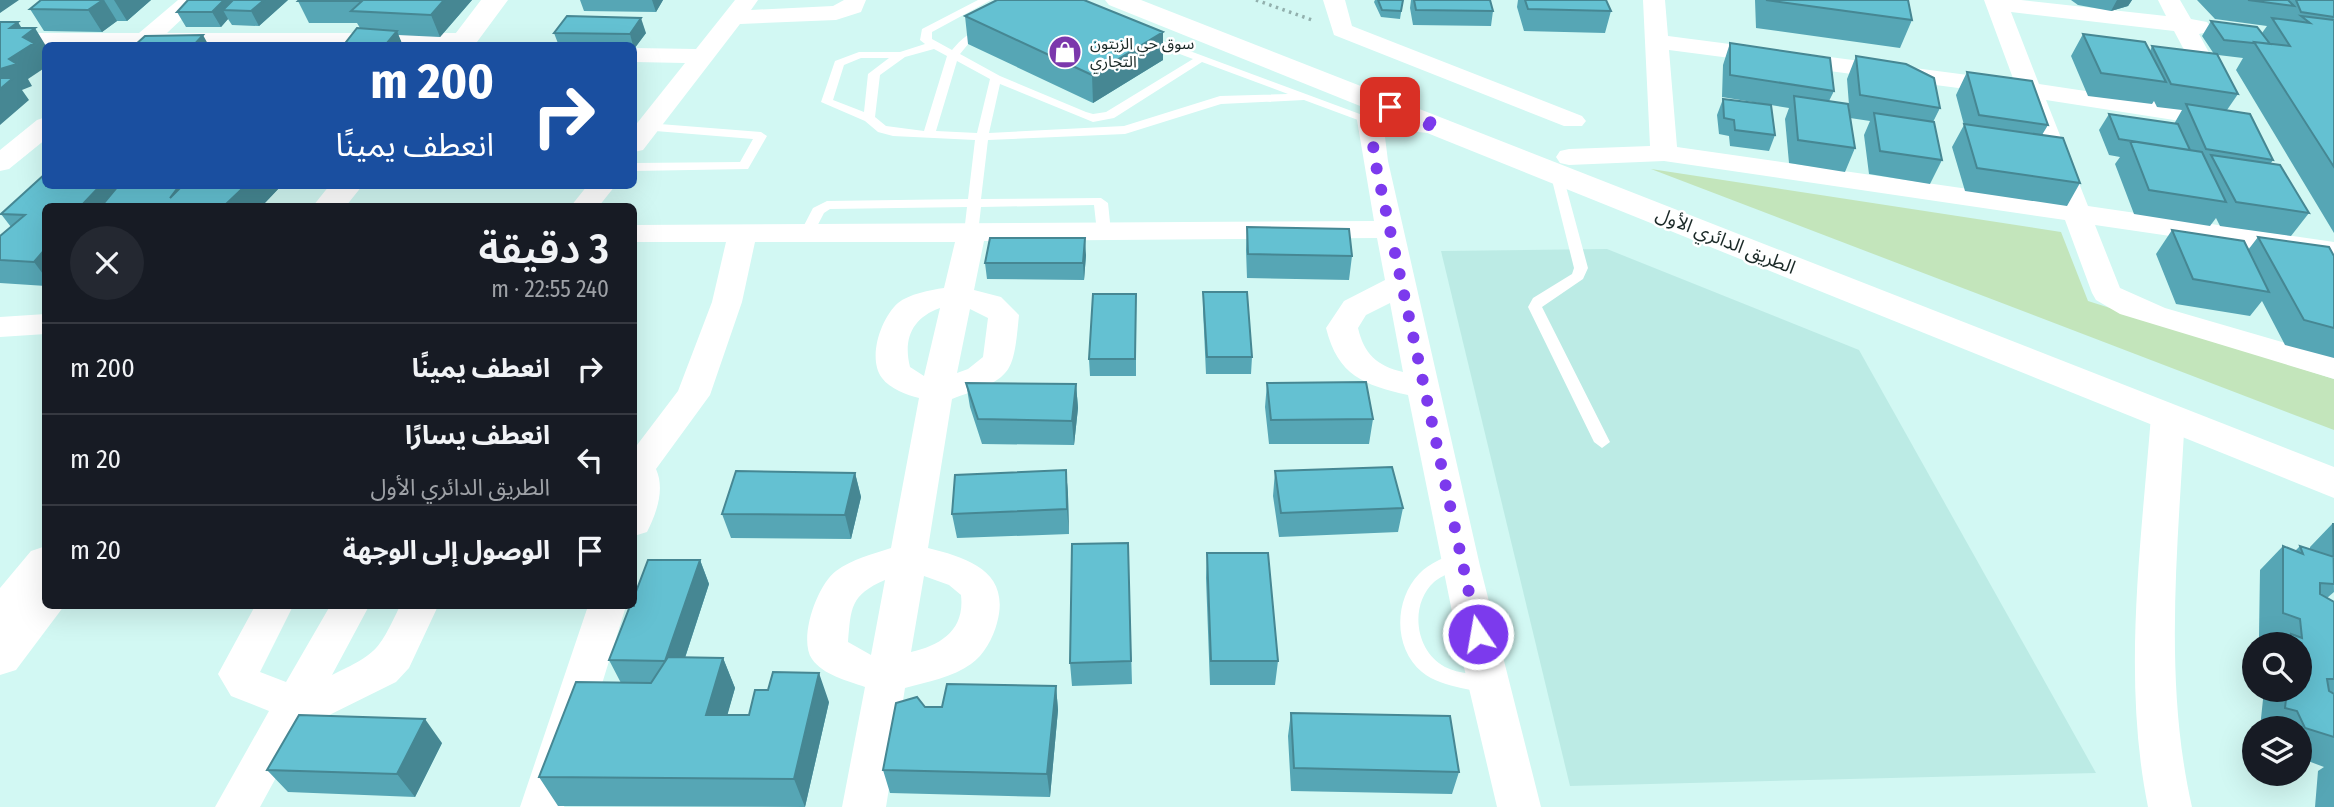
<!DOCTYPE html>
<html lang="ar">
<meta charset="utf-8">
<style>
:root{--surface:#171b24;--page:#242831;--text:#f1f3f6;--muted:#9ea1a6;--line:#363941}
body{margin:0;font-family:"Fira Sans Condensed","Noto Sans Arabic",sans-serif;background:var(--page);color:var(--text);direction:rtl;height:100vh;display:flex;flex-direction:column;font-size:26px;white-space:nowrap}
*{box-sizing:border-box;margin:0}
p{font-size:23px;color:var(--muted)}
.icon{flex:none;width:38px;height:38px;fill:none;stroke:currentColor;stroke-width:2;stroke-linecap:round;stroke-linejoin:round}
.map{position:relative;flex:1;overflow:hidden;direction:ltr}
.drawer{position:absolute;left:42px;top:203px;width:595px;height:406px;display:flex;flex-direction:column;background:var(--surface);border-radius:10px;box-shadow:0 7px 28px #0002;direction:rtl}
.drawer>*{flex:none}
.top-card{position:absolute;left:42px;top:42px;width:595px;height:147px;border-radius:10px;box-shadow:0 7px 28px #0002;direction:rtl;background:#1a4fa0;color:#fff;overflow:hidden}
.controls{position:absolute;left:2242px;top:632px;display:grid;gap:14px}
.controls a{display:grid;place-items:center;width:70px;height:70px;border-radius:50%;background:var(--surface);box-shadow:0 7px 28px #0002;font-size:35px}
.pin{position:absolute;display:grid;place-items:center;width:60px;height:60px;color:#fff;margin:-30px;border-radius:14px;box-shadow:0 4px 10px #0006}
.me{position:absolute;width:77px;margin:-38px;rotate:348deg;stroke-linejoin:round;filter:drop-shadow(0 0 5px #0008)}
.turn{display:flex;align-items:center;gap:24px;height:147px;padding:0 28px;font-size:32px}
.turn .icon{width:91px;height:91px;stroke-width:2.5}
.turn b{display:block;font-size:49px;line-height:60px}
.round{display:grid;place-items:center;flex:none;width:74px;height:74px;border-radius:37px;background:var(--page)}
.head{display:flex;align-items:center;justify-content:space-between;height:119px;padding:0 28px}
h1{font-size:42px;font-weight:600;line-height:52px}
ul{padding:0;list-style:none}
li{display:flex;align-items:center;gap:21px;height:91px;padding:0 28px;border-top:2px solid var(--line)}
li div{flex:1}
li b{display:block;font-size:26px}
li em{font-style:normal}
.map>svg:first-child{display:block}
.built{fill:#bcebe5}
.green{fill:#c3e5bb}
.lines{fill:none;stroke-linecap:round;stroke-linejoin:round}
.path{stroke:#92b0ad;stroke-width:3.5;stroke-dasharray:2.5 4.5;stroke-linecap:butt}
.lane{fill:#fff;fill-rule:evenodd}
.street{fill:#fff;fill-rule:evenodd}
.primary{fill:#fff;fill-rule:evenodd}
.highway{fill:#fff;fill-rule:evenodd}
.wall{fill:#56a6b5}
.shaded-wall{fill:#468793}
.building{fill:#64c1d2;stroke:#468793;stroke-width:2}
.route{stroke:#7c3aed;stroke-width:12;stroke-dasharray:0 21.6}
.labels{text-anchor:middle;stroke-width:5;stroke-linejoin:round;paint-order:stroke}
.far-poi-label{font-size:16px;fill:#1a2927;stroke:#fff;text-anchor:start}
.street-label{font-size:19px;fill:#1a2927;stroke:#fff}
</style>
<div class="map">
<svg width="2334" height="807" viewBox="0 0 2334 807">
<rect width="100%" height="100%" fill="#d2f8f3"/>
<path class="built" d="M1607 249 1859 350 2096 773 1570 786 1441 251Z"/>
<path class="green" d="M1651 169 2061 232 2088 301 2334 379V430Z"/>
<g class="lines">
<path class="path" d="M1256 0 1315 21"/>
<path class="lane" d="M978 0H991L932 32V39L952 50C961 39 973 28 988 29V33L969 43 960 54 1000 76 1086 112 1093 114 1106 112 1193 59 1140 39V35L1144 34 1376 120 1370 124 1366 123 1304 100 1221 104 1125 134 988 140 981 199 1101 198 1108 203 1111 232 1104 236 1097 232 1094 205 981 207 978 233 971 237 964 233 967 207 830 209 824 213 812 236H802L800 233 813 208 827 201 968 199 975 140 893 136 878 132 865 121 821 102 835 61 859 52H900L925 44 920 40 922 29ZM934 49 947 56 924 131 886 126 875 117 880 75 905 57ZM861 58H889L868 74 864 112 833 100 844 65ZM957 61 990 79 977 133 936 131ZM1202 62 1288 94 1220 96 1124 126 989 133 1000 84 1093 122 1114 118Z
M647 123 761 132 767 136 748 169 634 171V163L740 162 753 139 643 130 641 127Z
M1556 168 1562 172 1588 268 1583 279 1542 307 1610 442 1602 448 1594 442 1528 307 1533 298 1572 274 1574 268 1550 172Z
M1461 551 1467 553 1470 558C1464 570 1444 573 1434 582 1409 605 1415 651 1445 667 1459 674 1478 674 1493 679L1496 685 1493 691C1483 694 1472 690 1461 688 1448 685 1433 681 1422 672 1393 648 1394 600 1419 574 1429 563 1447 556 1461 551Z"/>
<path class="street" d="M178 0H202L167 33H463L471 35 475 40 469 46 0 47V33H139Z
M735 0H758L751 10 833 6 844 0H866L861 12 836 20 740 24 643 150 634 152V127L685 63 634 62V48L696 49Z
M1323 0H1345L1352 26 1582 116 1586 121 1582 126H1564L1334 35Z
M1643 0H1665L1668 36 2014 81 1984 0H2021L2166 16 2158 0H2180L2191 19 2207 22 2211 27 2207 32 2199 34 2229 90 2226 95H2208L2174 31 2011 12 2039 84 2225 112 2234 115 2238 120 2234 125 2225 128 2046 100 2088 206 2334 242V260L2095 225 2120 288 2165 308 2334 357V379L2120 314 2096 300 2092 293 2065 220 1664 161 1569 165 1560 163 1556 157 1560 151 1569 149 1650 146ZM1669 50 2019 96 2058 202 1677 147Z
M1370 112 1440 118 1449 121 1453 126 1449 131 1440 134 1384 129 1388 161 1480 566 1541 807H1497L1459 646 1408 395C1364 385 1338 376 1326 328L1344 301 1385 280 1377 238 984 241 974 290 1001 297 1019 315C1013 378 1012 377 952 399L928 548C969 558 1011 572 997 623 993 638 984 655 971 664 953 677 927 682 905 688L886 807H842L865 687C848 681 823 675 812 659 798 639 817 585 836 571 852 559 873 554 891 548L919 398C907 395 890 389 882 378 867 358 881 318 898 303 909 294 930 290 944 288L955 242H755L742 302 710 395 656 469C665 489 657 512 647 532L634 536V449L678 391 712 302 726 242H634V225L1374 221 1357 120 1361 115ZM1390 303 1403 372C1377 366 1364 354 1358 328L1366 315ZM940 308 924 376 910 367C903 339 912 318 940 308ZM970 309 988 318 983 357 968 369 957 373ZM924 576 949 585 961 595C965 630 941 645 911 652ZM885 580 871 655 848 642C851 608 850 595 885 580Z
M46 117V139L9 169 0 171V150L37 120Z
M587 186H615L599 206H571Z
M46 314V334L0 337V317Z
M2168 404 2180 408 2185 416C2178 545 2163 680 2192 807H2148C2122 679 2141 545 2151 416L2156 408Z
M255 606H293L260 672 286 682 330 606H369L332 675C378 653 378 651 400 606H438L409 668 396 682 303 728 260 807H215L269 711 231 696 218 674Z
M588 606H626L564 807H520Z"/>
<path class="primary" d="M1105 0H1141L2334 467V498L1109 5Z"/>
<path class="highway" d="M481 0H508L474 46H446Z
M329 186H362L346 206H313Z
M46 546V606H64L16 670 0 675V588L31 551Z"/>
</g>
<path class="wall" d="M41 0H151L127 21H117L102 32 44 31 30 9Z
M288 0 259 26 232 25 228 19 221 27H186L177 12Z
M472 0 440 37 398 35 403 46H343L360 28 357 23H309L298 1Z
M580 0H663L656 12 584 11Z
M1375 0H1403L1400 19 1381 17 1374 2Z
M1411 0H1490L1493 11 1491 26 1413 25 1410 8Z
M1518 0H1606L1611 11 1605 33 1524 31 1517 7Z
M1755 0H1908L1912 20 1900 48 1756 28Z
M2071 0H2132L2128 6 2111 11 2078 5Z
M2197 0H2334V233L2236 70 2243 58 2218 55 2238 94 2227 110 2273 160 2271 163 2309 213 2291 236 2220 226 2216 218 2210 226 2134 214 2115 164 2120 157 2109 155 2099 130 2109 114 2174 124 2182 110 2157 107 2154 101 2152 104 2088 96 2071 56 2083 34 2150 51 2152 46 2214 54 2202 36 2211 21 2262 33 2267 26 2215 19Z
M965 16 1163 32V60L1093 103 968 44Z
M554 33H646L634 49V46H559Z
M1730 43 1834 91 1829 101 1855 148 1845 172 1789 163 1785 119 1789 108 1722 97 1723 65Z
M1856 56 1940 108 1933 122 1942 160 1930 184 1869 174 1864 135 1870 121 1850 118 1847 79Z
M1967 72 2048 125 2042 135 2080 183 2067 206 1965 191 1952 147 1964 125 1956 95Z
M1723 99 1775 135 1769 151 1730 146 1729 136 1719 134 1717 115Z
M46 186H281L262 206H46V286L0 283V236L11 227 1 214Z
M1247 227 1352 256 1349 280 1247 278 1246 250Z
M2172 230 2248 250 2258 237 2334 256V358L2285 345 2262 301 2250 316 2176 304 2156 254Z
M1086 255 1084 280 987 279 985 263Z
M1203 292 1252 357 1251 374H1206L1203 309Z
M1136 294V376H1090L1089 359Z
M966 383 1076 384 1078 408 1074 445 982 444 970 407Z
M1267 383 1373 419 1369 444H1269L1265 407Z
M1066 470 1068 495 1069 534 957 538 952 514Z
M1275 471 1403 508 1398 532 1279 537 1273 496Z
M855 473 861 497 851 539 731 538 722 514Z
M2333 523 2334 592 2327 598 2334 602V807H2315L2318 771 2324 767 2300 758V728H2260L2264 690H2300V644H2276L2259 637 2260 570 2283 546 2295 551 2300 546 2310 549V547Z
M1128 543 1132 684 1072 686 1070 663Z
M1207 553 1278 661 1275 685H1210L1206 578Z
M700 560 709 584 685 658H723L735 688 727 715H749L829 702 805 807 558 806 539 777 621 683 609 660Z
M1056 686 1058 710 1050 797 890 793 883 770 925 707H942Z
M1291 713 1459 772 1452 794 1291 791 1288 736Z
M442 743 415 797 288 792 267 770Z"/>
<path class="shaded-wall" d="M0 0H19L0 13Z
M104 0 117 21 102 32 88 10Z
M114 0H151L127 21Z
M224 0H245L223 10 228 19 221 27 212 12Z
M264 0H288L259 26 251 11Z
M444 0H472L440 37 431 15Z
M652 0H663L656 12Z
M2117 0H2132L2128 6 2111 11Z
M641 18 646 33 634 49 630 34Z
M18 22 26 35 35 28 46 46V53L43 56 46 60V67L28 79 32 86 22 90 29 100 0 125V69L9 59 10 28Z
M397 31 403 46H388L387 43Z
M1163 32V60L1093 103 1092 75Z
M203 35 209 46H193Z
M100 186H122L103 204 105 206H81Z
M245 186H281L262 206H224Z
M1085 238 1086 255 1084 280 1083 263Z
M46 248V278L34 262Z
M1076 384 1078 408 1074 445 1072 421Z
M1066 470 1068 495 1069 534 1067 509Z
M855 473 861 497 851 539 845 515Z
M700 560 709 584 676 685 665 661Z
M723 658 735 688 719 745 706 715Z
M819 673 829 702 805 807 794 779Z
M1056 686 1058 710 1050 797 1047 774Z
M425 719 442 743 415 797 397 774Z"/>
<path class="building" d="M41 0H103L88 10 30 9Z
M188 0H224L212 12H177Z
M233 0H264L251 11 223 10Z
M299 0H444L431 15 351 11 362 1H298Z
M997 0H1084L1163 32 1092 75 965 16Z
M1378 0H1403L1401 11 1382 10Z
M1414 0H1490L1493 11 1416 10Z
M1525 0H1606L1611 11 1528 9Z
M1766 0H1908L1912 20Z
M2248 0H2288L2294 6Z
M2296 0H2334V17L2301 12Z
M567 16 641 18 630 34 554 33Z
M2301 16 2334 20V167L2254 42 2290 46 2272 18 2310 23Z
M2211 21 2257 27 2270 44 2254 42 2253 43 2224 40Z
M0 22H18L10 28H35L23 37 34 43 9 59 17 64 0 69Z
M357 28 397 31 387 43H399L398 46H343Z
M2083 34 2145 42 2166 82 2101 73Z
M203 35 193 46H134L145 36Z
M1730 43 1830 58 1834 91 1730 75Z
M2152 46 2217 54 2238 94 2171 84Z
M1856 56 1906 64 1934 78 1940 108 1860 95Z
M1967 72 2032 81 2048 125 1979 115Z
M0 78H13L0 89Z
M1794 96 1848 104 1855 148 1798 140Z
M1723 99 1771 105 1775 135 1735 130 1734 120 1724 118Z
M2186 104 2250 114 2273 160 2206 149Z
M1874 113 1934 122 1942 160 1880 151Z
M2109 114 2178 124 2190 150 2119 139Z
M1964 124 2063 138 2080 183 1977 168Z
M2130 141 2202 152 2226 202 2149 190Z
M2211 155 2280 165 2309 213 2236 202Z
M46 173V186H100L81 206H46V248L34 262 0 260V236L25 215 1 214Z
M118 186H179L170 198 182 186H245L224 206H162L103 204Z
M1247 227 1349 229 1352 256 1248 254Z
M2172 230 2244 241 2269 292 2193 279Z
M2258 237 2329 247 2334 256V328L2304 320Z
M990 238H1085L1083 263H985Z
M1203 292H1247L1252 357H1207Z
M1093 294H1136L1135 359H1089Z
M1366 382 1373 419 1271 420 1267 383Z
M966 383 1076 384 1072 421 978 419Z
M1392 467 1403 508 1281 513 1275 471Z
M1066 470 1067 509 952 514 955 475Z
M736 471 855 473 845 515 722 514Z
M2333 523 2334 584 2320 583V594L2334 602V679H2327L2329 691 2334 694V737L2305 728 2297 711 2285 708 2287 690H2300V644H2290L2291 634 2302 638 2300 619 2283 613V546L2303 554 2300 546 2334 557Z
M1128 543 1131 661 1070 663 1072 544Z
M1207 553H1268L1278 661H1211Z
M648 560H700L665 661 609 660 630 606H634V597Z
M668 657 723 658 706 715H749L755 690H768L773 672 819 673 794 779 539 777 576 682 651 683Z
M947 684 1056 686 1047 774 883 770 896 703 917 697 925 707H942Z
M1291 713 1450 716 1459 772 1294 768Z
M299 715 425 719 397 774 267 770Z"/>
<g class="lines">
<path class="route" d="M1390 107 1440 126 1370 120 1375 161 1478 634"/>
</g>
<defs>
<symbol id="shop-disc" viewBox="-11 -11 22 22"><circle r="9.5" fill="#7b38ac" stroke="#fff"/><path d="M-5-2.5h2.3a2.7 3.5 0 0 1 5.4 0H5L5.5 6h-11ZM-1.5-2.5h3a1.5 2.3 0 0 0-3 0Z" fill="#fff"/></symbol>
</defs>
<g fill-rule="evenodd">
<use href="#shop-disc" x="1046" y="33" width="38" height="38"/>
</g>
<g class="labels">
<g class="far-poi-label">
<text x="1090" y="49">سوق حي الزيتون<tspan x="1090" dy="18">التجاري</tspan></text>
</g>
<g class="street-label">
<text transform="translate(1726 240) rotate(22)" y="7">الطريق الدائري الأول</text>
</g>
</g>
</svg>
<div class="controls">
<a><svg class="icon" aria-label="search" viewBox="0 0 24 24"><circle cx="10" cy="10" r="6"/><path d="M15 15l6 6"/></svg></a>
<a><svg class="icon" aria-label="layers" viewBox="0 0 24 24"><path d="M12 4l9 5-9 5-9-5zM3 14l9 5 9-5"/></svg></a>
</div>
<div class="pin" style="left:1390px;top:107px;background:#d93025"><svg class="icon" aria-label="arrive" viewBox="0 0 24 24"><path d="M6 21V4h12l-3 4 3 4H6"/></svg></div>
<svg class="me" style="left:1478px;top:634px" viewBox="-20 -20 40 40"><circle r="17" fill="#7c3aed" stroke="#fff" stroke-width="3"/><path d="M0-11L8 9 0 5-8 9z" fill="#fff"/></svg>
<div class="top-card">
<div class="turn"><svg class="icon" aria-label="right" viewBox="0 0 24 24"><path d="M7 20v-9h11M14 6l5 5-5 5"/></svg><div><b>200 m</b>انعطف يمينًا</div></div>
</div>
<section class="drawer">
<div class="head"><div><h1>3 دقيقة</h1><p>240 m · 22:55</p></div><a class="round"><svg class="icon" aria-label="close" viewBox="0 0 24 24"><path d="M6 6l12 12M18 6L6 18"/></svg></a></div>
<ul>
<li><svg class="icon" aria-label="right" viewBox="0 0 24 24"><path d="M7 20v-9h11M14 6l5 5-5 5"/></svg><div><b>انعطف يمينًا</b></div><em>200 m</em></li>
<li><svg class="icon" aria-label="left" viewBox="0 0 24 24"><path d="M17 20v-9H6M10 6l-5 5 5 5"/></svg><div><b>انعطف يسارًا</b><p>الطريق الدائري الأول</p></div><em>20 m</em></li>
<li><svg class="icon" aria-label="arrive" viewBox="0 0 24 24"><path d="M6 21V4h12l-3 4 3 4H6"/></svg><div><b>الوصول إلى الوجهة</b></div><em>20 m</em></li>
</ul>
</section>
</div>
